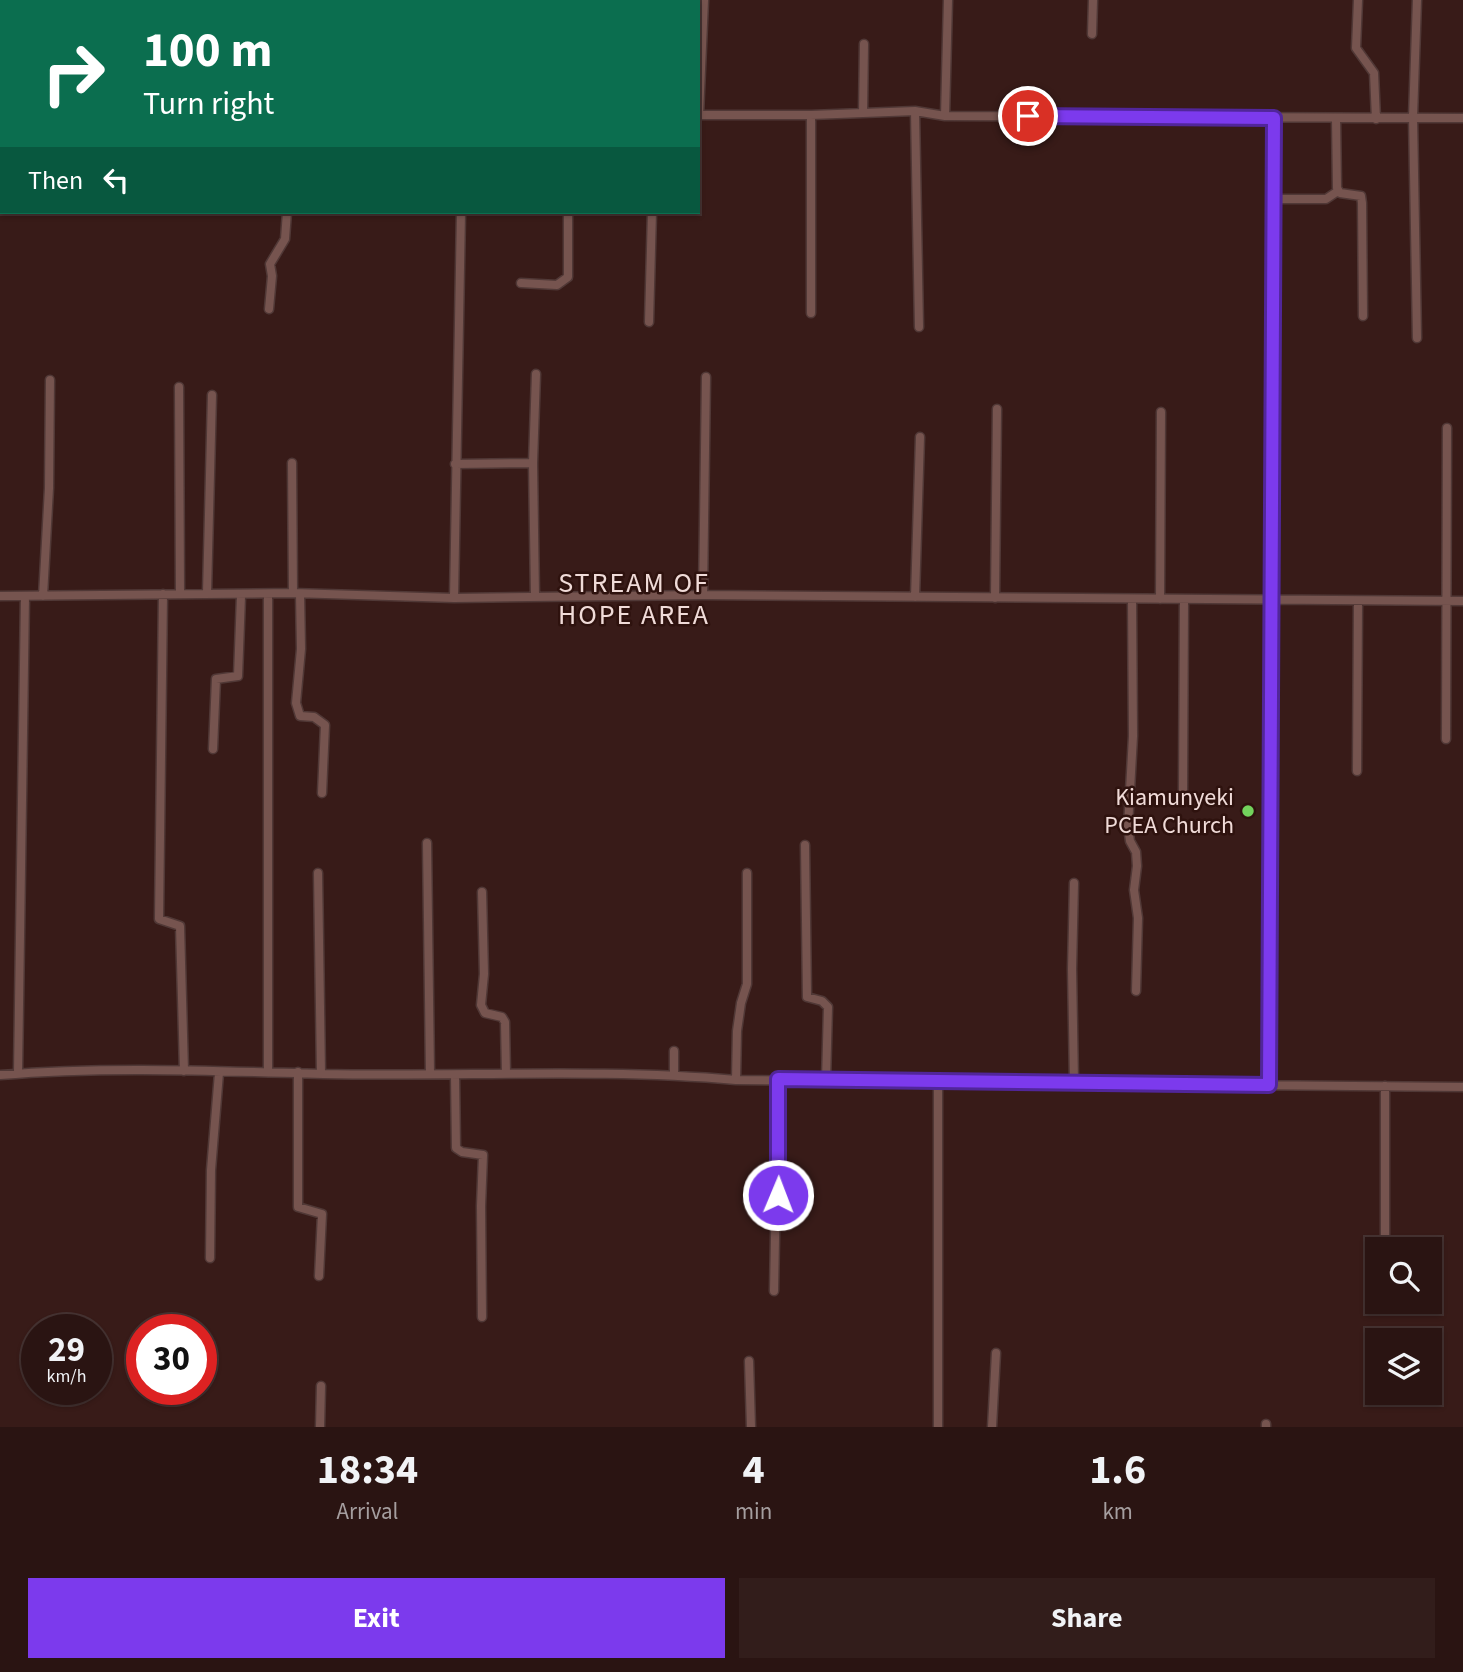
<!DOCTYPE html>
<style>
:root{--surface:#2a1412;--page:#321d1b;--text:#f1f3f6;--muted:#a59e9f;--line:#463332;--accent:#7c3aed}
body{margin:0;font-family:"Source Sans 3",sans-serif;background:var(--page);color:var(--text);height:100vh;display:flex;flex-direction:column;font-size:26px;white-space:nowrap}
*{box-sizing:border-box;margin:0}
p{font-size:23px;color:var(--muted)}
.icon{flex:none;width:38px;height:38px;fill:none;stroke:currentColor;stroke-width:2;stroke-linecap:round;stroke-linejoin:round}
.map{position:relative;height:1427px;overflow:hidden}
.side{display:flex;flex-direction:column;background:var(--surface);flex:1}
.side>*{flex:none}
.hud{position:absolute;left:0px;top:0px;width:700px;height:214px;box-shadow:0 2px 5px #0004,0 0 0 2px var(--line);background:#0b6e4f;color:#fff;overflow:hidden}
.tools{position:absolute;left:1365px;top:1237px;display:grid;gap:14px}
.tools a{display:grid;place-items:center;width:77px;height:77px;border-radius:0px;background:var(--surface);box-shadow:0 2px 5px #0004,0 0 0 2px var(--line);font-size:35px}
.speed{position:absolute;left:21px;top:1314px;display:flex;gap:14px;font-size:35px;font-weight:700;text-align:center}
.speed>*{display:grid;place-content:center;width:91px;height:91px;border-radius:50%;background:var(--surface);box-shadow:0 2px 5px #0004,0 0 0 2px var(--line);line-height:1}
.speed small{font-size:18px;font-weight:400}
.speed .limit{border:10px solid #d22;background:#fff;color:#111}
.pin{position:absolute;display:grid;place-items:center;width:60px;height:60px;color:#fff;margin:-30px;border:4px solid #fff;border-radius:50%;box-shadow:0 2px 7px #0007}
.me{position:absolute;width:77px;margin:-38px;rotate:1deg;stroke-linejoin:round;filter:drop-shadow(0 0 5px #0008)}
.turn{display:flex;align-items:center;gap:24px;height:147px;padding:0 28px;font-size:32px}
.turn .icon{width:91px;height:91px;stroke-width:2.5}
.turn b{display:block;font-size:49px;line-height:60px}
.then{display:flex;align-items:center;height:66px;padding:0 28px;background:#0003;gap:14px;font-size:26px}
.eta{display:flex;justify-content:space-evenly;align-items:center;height:119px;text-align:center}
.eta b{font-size:42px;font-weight:700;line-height:49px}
.action{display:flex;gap:14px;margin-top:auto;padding:14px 28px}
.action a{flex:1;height:80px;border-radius:0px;background:var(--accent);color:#fff;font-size:28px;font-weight:700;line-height:80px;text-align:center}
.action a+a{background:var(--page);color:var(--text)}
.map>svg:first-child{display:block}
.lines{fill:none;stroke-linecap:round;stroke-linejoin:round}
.street-casing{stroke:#503836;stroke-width:11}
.street{stroke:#76544f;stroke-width:8}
.route-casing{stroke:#51269a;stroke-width:18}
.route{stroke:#7c3aed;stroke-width:12}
.poi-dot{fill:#73d25c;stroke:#2e120e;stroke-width:2.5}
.labels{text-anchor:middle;stroke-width:5;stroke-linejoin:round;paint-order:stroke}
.poi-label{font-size:24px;fill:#f0dbd8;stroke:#2e120e;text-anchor:end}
.quarter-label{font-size:28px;letter-spacing:2px;fill:#f0dbd8;stroke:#2e120e}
</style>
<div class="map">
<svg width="1463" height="1427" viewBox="0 0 1463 1427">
<rect width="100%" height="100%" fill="#381b18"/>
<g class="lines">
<defs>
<path id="street" d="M624 0V2
M1358 0 1356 48 1374 73 1376 119
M1417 0 1413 117 1417 338
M290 2V0
M323 2V0
M431 2V0
M483 2V0
M571 2V0
M1092 34 1093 0
M915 111 919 327
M863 113 864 44
M0 114H2
M698 115H811L915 111 945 116 1463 118
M699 115 704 0
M945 116 948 0
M1336 119 1337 188 1340 193 1361 196 1362 203 1363 316
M0 172H2
M1274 199H1326L1338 191
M521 283 557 285 568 277V212
M269 309 272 276 270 264 285 239 287 212
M811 313V115
M649 322 652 212
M179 387 180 593
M292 463 293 593
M455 464 533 463
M207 593 212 395
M163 594 159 919 180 926 184 1071
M268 594V1071
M300 594 301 649 296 703 300 716 314 717 325 725 322 793
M703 595 706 377
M0 596 293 593 454 598 703 595 1463 601
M43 596 49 488 50 380
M535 596 533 463 536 374
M915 597 920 437
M454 598 461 212
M995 598 997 409
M1160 599 1161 412
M1132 600 1133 736 1128 827 1130 841 1136 852 1137 866 1134 890 1138 918 1136 991
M1446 739 1447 428
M213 749 216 679 238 676 241 596
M1357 771 1358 602
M1183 791 1184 600
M427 843 430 1074
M805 845 807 997 822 1001 828 1007 826 1081
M318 873 321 1074
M1074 883 1072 969 1074 1082
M482 892 484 974 481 1005 485 1013 502 1017 505 1022 506 1074
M298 1072V1207L322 1214 319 1276
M18 1073 25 596
M0 1075C107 1066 216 1071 323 1074 461 1077 598 1068 736 1080L1463 1087
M455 1075 456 1148 462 1152 483 1155 481 1206 482 1317
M674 1075V1051
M736 1080 737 1031 741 1003 747 984V873
M1269 1085 1274 118
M1385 1250V1086
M210 1258 211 1170 219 1073
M774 1291 778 1079
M749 1361 751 1427
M1266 1424V1427
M320 1427 321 1386
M938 1427V1081
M992 1427 996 1353"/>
</defs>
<use href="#street" class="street-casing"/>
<use href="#street" class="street"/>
</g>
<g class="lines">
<defs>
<path id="route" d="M778 1195V1079L1269 1085 1274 118 1028 116"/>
</defs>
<use href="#route" class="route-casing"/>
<use href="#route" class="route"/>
</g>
<circle class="poi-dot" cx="1248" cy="811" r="7"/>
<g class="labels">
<g class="poi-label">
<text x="1234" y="805">Kiamunyeki<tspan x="1234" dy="28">PCEA Church</tspan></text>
</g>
<g class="quarter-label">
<text x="634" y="592">STREAM OF<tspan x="634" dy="32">HOPE AREA</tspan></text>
</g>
</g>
</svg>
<div class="tools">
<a><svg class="icon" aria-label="search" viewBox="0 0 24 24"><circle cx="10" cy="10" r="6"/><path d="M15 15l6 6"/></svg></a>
<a><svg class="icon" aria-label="layers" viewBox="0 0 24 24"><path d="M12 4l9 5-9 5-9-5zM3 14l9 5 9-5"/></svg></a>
</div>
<div class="speed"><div>29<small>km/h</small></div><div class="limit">30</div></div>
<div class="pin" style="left:1028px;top:116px;background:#d93025"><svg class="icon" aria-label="arrive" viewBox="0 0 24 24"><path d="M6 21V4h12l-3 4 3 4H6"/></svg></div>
<svg class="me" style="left:778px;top:1195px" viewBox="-20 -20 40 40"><circle r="17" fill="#7c3aed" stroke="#fff" stroke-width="3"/><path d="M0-11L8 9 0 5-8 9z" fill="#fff"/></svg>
<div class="hud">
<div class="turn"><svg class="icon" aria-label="right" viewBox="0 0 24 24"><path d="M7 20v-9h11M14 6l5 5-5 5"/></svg><div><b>100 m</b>Turn right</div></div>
<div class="then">Then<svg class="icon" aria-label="left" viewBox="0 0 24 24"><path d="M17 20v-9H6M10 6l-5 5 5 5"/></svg></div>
</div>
</div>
<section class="side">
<div class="eta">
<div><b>18:34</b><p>Arrival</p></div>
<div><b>4</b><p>min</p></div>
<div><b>1.6</b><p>km</p></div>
</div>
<div class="action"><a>Exit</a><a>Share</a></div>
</section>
